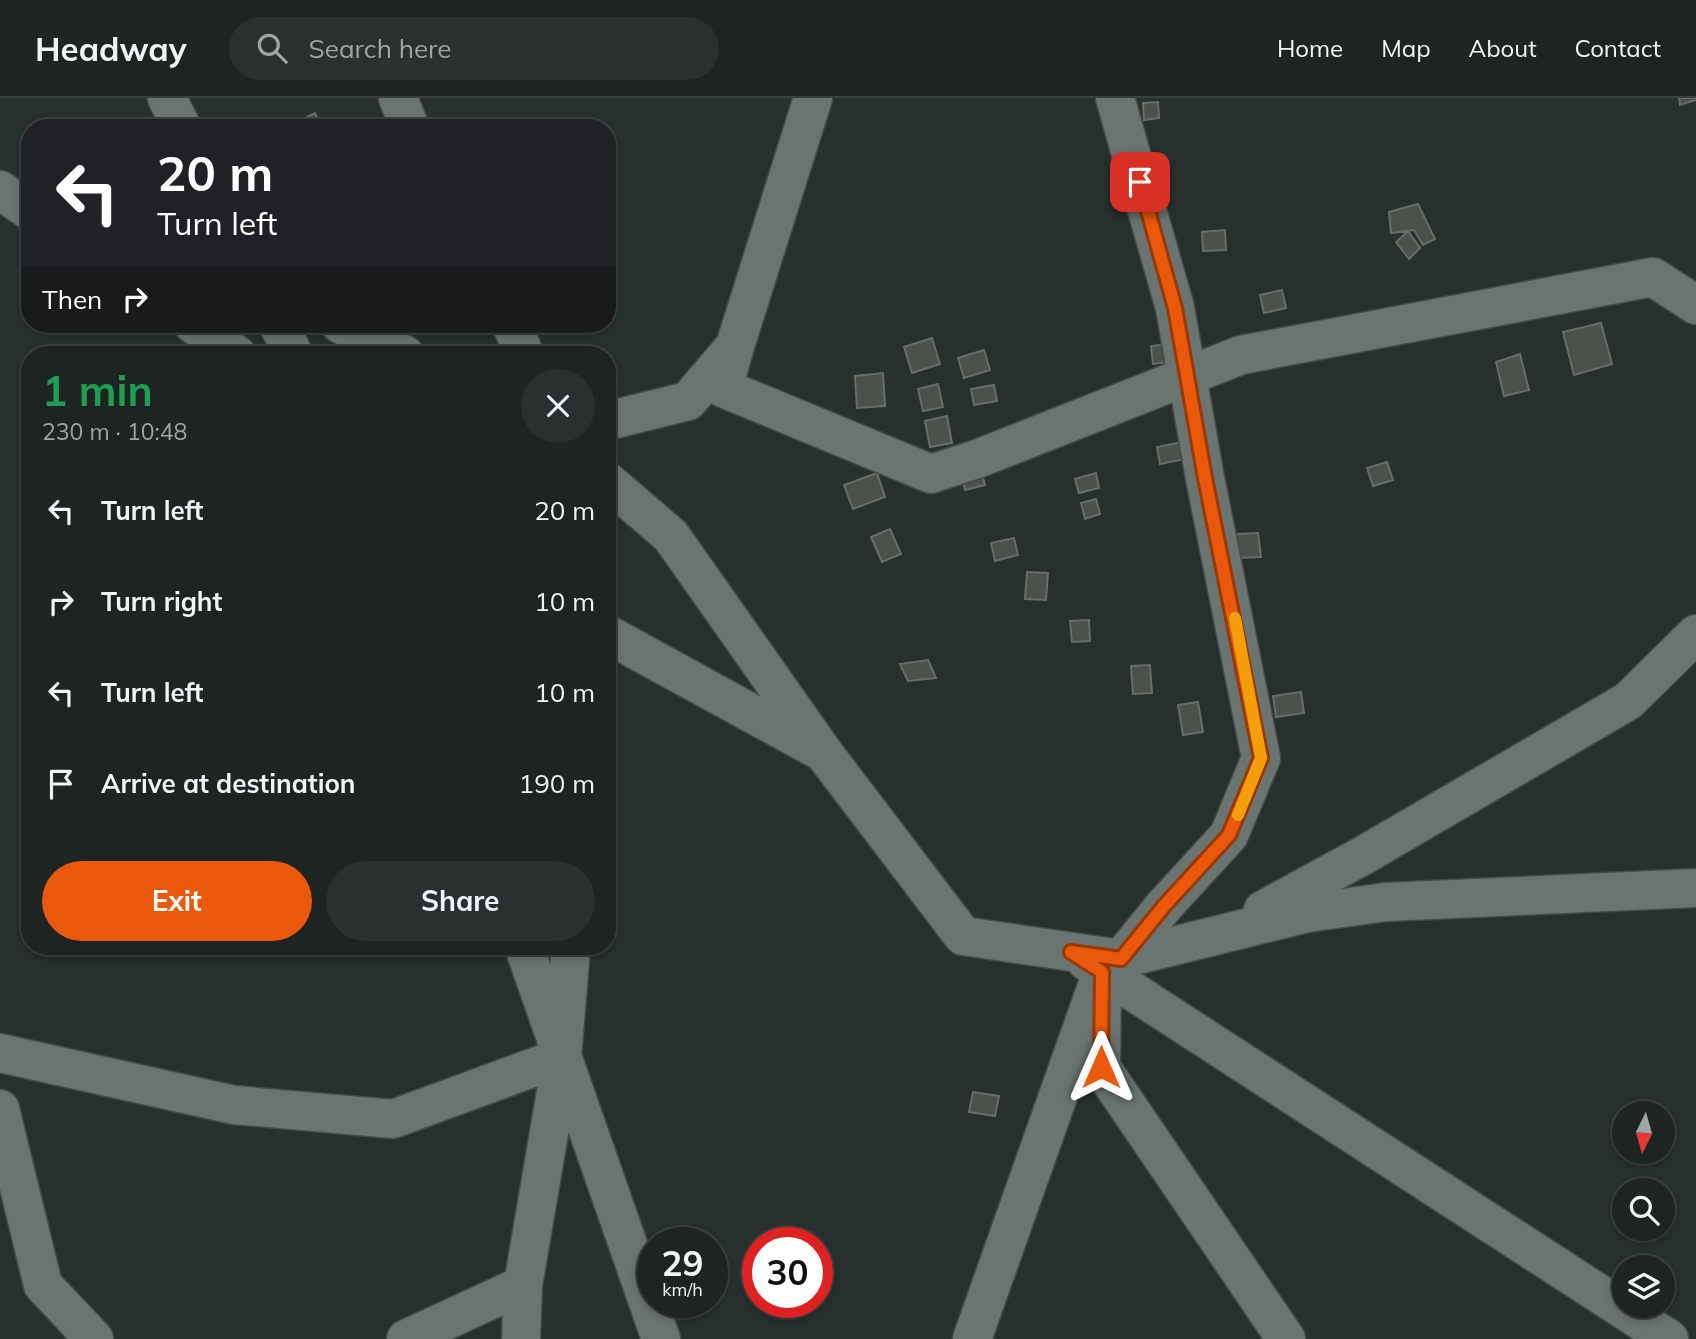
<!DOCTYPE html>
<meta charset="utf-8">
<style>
:root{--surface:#1d2422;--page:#2a302f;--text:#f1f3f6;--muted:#a0a4a5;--line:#3b4140;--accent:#ea580c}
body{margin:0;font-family:Mulish,sans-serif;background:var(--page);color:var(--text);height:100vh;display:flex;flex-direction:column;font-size:26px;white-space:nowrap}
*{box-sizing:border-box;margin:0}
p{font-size:23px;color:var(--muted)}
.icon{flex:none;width:38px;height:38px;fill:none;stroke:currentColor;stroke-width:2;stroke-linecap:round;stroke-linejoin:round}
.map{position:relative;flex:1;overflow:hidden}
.side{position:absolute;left:21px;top:248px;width:595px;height:609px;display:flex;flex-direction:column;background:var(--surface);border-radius:28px;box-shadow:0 4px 10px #0003,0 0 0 2px var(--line)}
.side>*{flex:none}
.top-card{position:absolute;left:21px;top:21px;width:595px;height:214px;border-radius:28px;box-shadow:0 4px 10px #0003,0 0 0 2px var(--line);background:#202124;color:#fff;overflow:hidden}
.needle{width:46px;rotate:185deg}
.controls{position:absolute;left:1612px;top:1003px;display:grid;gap:14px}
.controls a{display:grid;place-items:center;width:63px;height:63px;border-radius:50%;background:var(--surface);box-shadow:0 4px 10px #0003,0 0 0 2px var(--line);font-size:35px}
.speed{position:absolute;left:637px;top:1129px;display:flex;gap:14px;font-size:35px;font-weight:700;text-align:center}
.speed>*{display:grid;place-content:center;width:91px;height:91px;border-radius:50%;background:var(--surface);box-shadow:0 4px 10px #0003,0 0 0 2px var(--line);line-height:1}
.speed small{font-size:18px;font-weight:400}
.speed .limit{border:10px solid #d22;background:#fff;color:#111}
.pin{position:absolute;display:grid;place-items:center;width:60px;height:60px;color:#fff;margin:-30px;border-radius:14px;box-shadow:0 4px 10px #0006}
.me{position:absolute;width:77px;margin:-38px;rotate:0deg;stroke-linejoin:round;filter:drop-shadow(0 0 5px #0008)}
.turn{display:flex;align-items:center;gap:24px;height:147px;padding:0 21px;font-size:32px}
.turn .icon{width:91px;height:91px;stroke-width:2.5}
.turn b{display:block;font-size:49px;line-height:60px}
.then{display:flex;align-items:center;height:66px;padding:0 21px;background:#0003;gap:14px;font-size:26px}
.round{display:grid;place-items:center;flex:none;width:74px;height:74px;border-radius:37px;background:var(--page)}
.head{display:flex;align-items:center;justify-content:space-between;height:119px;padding:0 21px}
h1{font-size:42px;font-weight:700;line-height:52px;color:#1e9e55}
.action{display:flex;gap:14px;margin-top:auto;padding:14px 21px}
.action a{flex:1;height:80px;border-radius:42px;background:var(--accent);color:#fff;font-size:28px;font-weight:700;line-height:80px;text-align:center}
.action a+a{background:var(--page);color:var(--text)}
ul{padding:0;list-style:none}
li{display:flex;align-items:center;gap:21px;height:91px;padding:0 21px}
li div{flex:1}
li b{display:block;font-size:26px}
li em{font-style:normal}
header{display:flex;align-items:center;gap:42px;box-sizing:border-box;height:98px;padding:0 35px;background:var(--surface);border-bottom:2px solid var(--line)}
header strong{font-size:33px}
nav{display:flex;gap:38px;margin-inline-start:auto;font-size:24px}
.search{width:490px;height:63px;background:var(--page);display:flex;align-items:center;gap:18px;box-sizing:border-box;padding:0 24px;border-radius:38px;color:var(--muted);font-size:26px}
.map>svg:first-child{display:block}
.building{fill:#4b514b;stroke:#676e68;stroke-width:2}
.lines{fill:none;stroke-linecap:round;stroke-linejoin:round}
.minor-casing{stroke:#444b48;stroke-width:41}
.minor{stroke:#6a7470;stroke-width:38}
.route-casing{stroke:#983908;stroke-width:18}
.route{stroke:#ea580c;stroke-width:12}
.slow{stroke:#f59e0b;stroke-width:12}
</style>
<header>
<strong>Headway</strong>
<div class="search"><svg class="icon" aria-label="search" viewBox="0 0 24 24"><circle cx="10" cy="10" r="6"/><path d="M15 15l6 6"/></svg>Search here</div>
<nav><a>Home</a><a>Map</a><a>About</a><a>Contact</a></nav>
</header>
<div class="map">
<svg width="1696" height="1241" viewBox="0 0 1696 1241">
<rect width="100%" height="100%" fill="#27302d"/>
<path class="building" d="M1679 0H1696V2L1680 7Z
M1158 4 1159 20 1144 22 1143 5Z
M315 15 322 30H294L293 26Z
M1418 106 1435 141 1423 147 1414 132 1391 135 1389 114Z
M1225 132 1226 152 1203 153 1202 134Z
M1408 133 1420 150 1409 161 1396 144Z
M1282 192 1286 210 1264 215 1260 197Z
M1601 225 1612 266 1574 277 1563 234Z
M932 240 940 266 912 275 904 249Z
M1175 245 1178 263 1153 266 1151 248Z
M984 252 990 272 964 280 958 260Z
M1520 256 1529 292 1504 298 1496 264Z
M883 275 885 308 857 310 855 278Z
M938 286 943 309 923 313 918 291Z
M994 287 997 303 974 307 971 291Z
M947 318 952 345 930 349 925 323Z
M1182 344 1185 361 1160 366 1157 349Z
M1387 364 1393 382 1373 388 1367 370Z
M981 373 985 387 965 392 962 377Z
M877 375 885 399 853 411 844 387Z
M1096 375 1099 390 1079 395 1075 381Z
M1096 401 1100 416 1085 421 1081 405Z
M890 431 901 456 882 464 871 439Z
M1258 435 1261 459 1238 460 1236 436Z
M1014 440 1018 457 995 463 991 445Z
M1027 474 1048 475 1046 502 1025 501Z
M1089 522 1090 543 1072 544 1070 523Z
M928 562 936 580 908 583 900 566Z
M1150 567 1152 595 1133 596 1131 568Z
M1301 594 1304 615 1276 619 1273 598Z
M1198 604 1203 634 1183 637 1178 607Z
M973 994 999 998 995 1018 969 1014Z"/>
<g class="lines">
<defs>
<path id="minor" d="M167 0 182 30
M398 0 410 30
M1115 0 1175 210 1205 380 1261 660 1229 737 1164 808 1121 861 1307 815 1386 804 1696 790
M0 92 30 113
M193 226 237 257
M278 226 294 257
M340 226 405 257
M511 226 525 257
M735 248 723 290 931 376 977 361 1241 257 1653 179 1696 207
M607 323 688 303 735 248 813 0
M607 383 671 438 823 654 963 838 1121 861
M607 536 815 650
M1263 812 1364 757 1628 603 1696 536
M524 849 661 1241
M1086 863 1669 1241
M0 955 234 1007 393 1021 562 959
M0 1011 43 1187 94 1241
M406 1241 523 1187 562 959 571 849
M521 1241 523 1187
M972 1241 1102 874 1101 969 1286 1241"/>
</defs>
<use href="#minor" class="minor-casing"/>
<use href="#minor" class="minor"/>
</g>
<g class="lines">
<defs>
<path id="route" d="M1101 969 1102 874 1071 854 1121 861 1164 808 1229 737 1261 660 1205 380 1175 210 1140 84"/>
</defs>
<use href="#route" class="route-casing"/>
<use href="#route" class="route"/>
<path class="slow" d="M1235 520 1261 660 1238 717"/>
</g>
</svg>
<div class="controls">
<a><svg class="needle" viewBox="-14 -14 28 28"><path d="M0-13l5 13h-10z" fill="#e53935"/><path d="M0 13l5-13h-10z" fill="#a0a4a5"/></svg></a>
<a><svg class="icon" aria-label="search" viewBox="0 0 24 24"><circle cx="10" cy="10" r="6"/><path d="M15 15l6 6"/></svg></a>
<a><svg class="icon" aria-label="layers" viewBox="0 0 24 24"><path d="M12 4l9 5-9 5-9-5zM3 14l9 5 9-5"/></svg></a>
</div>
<div class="speed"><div>29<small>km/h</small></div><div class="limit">30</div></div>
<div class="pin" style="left:1140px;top:84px;background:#d93025"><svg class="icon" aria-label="arrive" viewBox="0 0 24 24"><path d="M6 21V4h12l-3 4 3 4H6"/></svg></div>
<svg class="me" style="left:1101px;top:969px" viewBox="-20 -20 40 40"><path d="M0-17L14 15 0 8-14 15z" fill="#ea580c" stroke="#fff" stroke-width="4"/></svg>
<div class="top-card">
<div class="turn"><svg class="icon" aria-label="left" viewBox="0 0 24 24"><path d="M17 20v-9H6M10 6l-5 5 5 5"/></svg><div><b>20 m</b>Turn left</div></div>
<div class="then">Then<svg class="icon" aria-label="right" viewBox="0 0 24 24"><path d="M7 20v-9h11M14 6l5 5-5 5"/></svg></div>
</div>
<section class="side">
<div class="head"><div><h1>1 min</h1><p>230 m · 10:48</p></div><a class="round"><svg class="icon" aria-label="close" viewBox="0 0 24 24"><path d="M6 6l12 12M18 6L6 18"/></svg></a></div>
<ul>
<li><svg class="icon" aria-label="left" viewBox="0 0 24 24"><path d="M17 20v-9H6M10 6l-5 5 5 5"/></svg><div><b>Turn left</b></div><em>20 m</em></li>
<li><svg class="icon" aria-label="right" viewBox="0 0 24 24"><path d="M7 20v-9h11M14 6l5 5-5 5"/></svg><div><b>Turn right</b></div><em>10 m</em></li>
<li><svg class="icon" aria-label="left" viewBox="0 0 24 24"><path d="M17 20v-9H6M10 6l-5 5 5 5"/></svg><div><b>Turn left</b></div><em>10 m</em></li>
<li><svg class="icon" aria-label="arrive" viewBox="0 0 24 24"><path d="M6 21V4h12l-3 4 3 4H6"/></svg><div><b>Arrive at destination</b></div><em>190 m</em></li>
</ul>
<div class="action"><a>Exit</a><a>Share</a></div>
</section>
</div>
